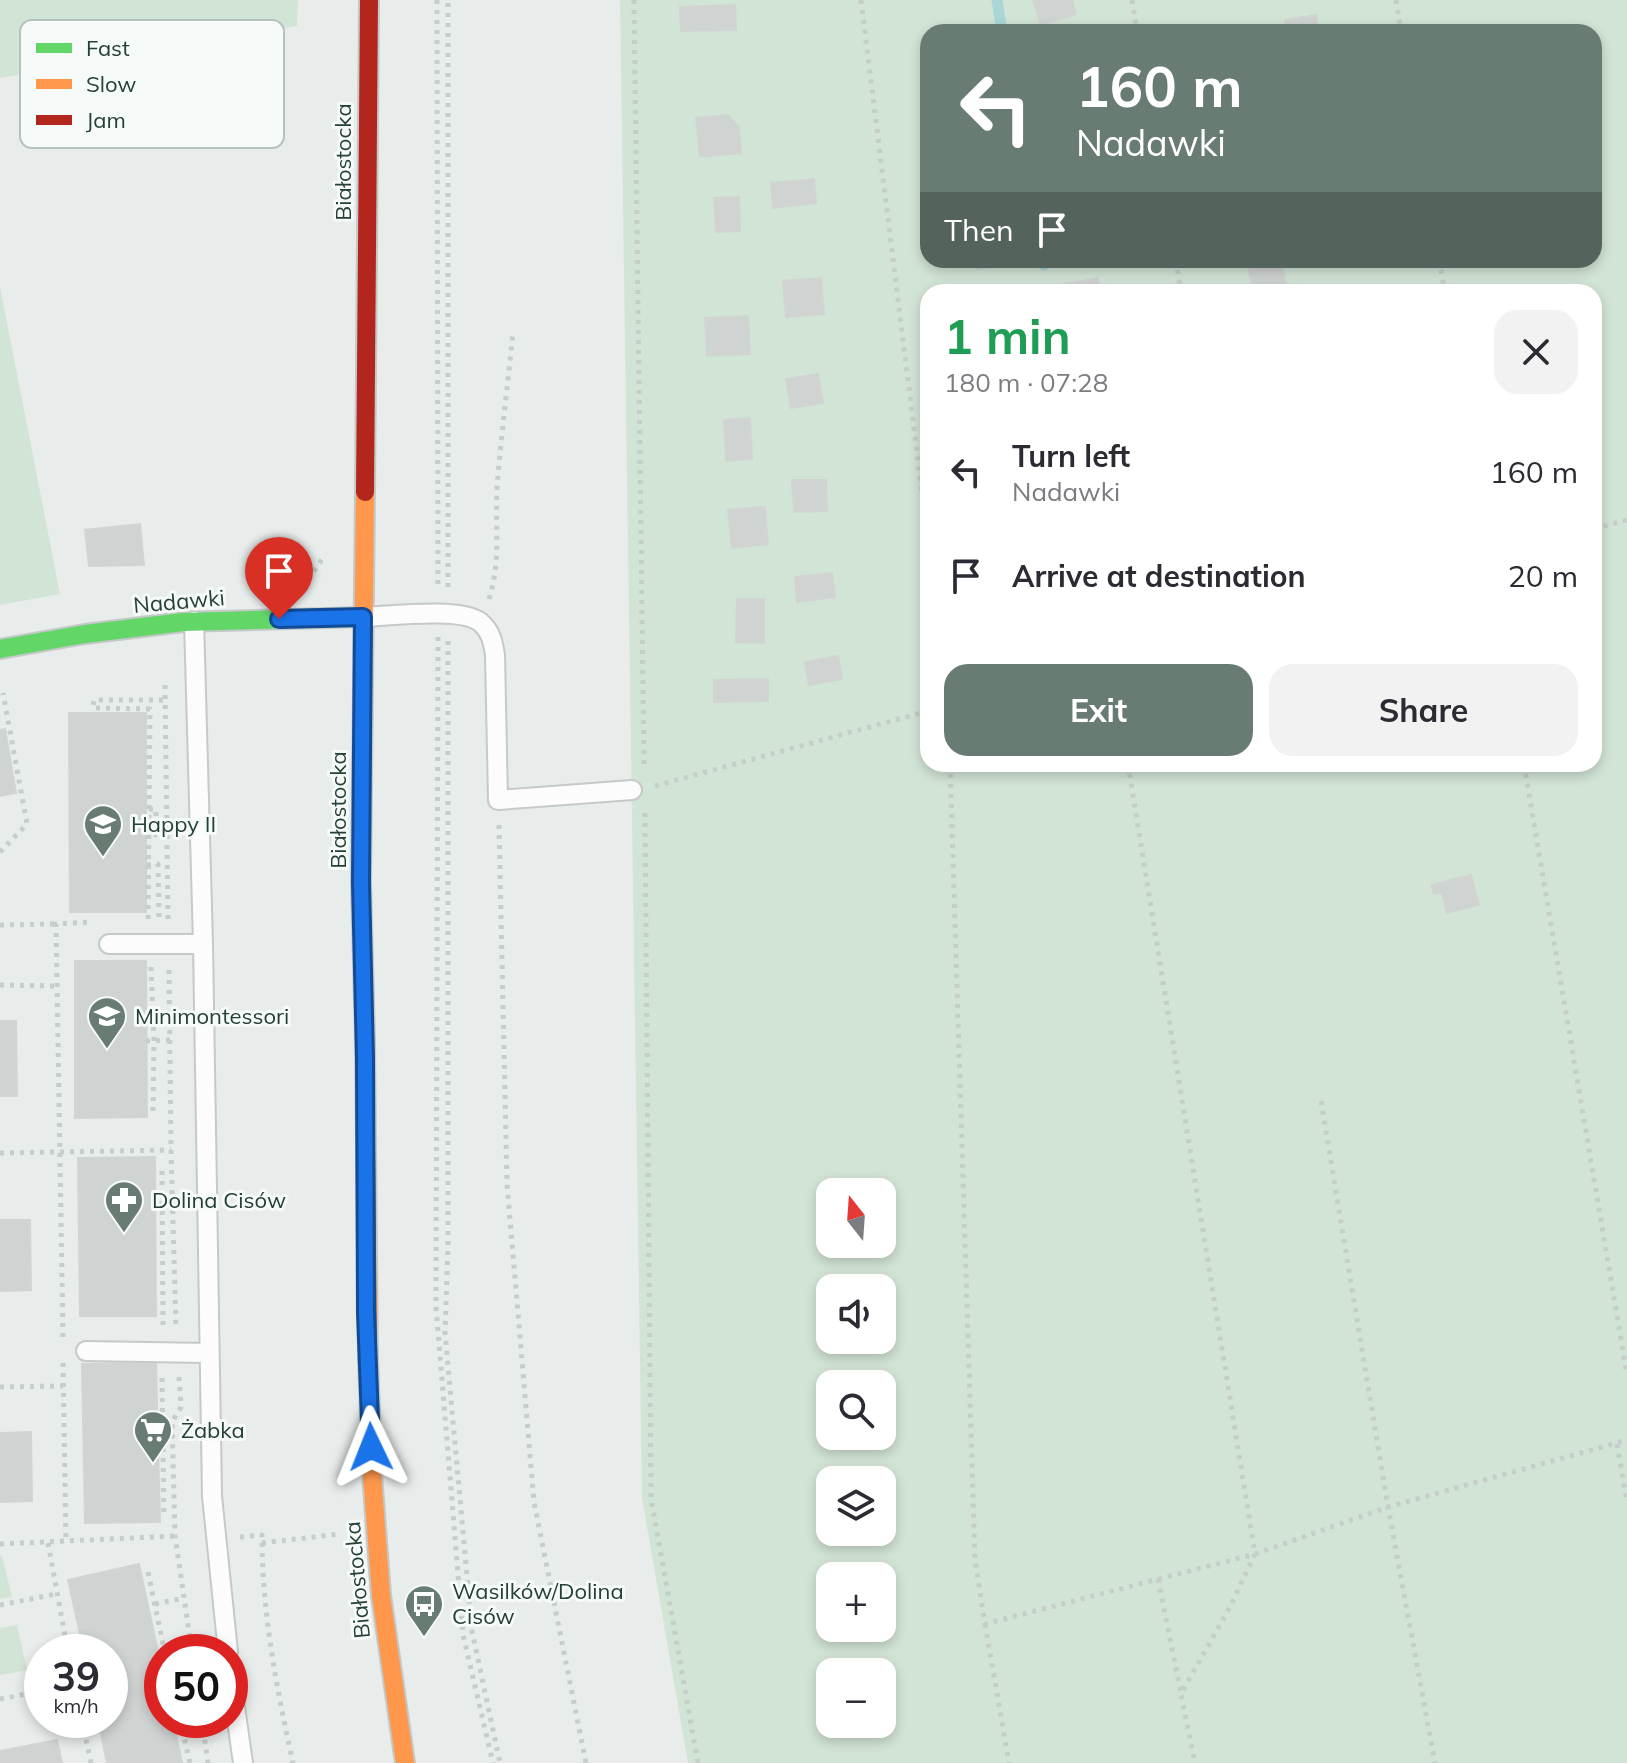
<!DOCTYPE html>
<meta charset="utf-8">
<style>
:root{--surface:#fff;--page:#f2f2f3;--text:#2b2b33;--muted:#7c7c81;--accent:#697c74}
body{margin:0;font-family:Mulish,sans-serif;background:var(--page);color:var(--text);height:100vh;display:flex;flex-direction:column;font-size:30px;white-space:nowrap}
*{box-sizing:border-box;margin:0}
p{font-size:26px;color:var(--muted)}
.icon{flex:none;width:44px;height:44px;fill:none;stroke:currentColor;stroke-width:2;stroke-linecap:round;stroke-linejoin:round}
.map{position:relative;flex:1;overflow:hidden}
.sheet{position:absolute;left:920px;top:284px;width:682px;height:488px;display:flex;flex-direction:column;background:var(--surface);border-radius:24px;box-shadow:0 4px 12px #0003}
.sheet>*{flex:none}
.guide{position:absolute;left:920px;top:24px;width:682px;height:244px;border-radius:24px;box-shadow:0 4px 12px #0003;background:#697c74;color:#fff;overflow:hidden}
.needle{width:52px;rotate:343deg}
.buttons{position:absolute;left:816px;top:1178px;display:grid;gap:16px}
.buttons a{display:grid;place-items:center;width:80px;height:80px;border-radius:16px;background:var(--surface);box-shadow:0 4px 12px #0003;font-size:40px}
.speed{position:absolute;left:24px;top:1634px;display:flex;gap:16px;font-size:40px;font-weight:700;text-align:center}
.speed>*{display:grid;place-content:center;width:104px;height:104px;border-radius:50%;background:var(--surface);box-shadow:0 4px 12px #0003;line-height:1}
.speed small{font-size:20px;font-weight:400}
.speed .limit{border:12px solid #d22;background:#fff;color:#111}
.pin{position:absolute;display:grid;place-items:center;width:68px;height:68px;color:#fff;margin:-82px -34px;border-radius:50% 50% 50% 0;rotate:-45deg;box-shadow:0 0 8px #0007}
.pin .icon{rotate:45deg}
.me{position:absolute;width:88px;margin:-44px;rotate:358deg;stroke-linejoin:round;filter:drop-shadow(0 0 6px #0008)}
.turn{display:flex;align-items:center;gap:28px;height:168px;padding:0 24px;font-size:36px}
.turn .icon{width:104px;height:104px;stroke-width:2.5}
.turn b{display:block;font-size:56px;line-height:68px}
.then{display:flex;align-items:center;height:76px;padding:0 24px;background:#0003;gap:16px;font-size:30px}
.round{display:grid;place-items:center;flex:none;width:84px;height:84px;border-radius:24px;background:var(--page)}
.headline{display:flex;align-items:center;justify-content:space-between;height:136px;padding:0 24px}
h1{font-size:48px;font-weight:700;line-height:60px;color:#1e9e55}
.button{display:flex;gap:16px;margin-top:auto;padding:16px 24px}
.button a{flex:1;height:92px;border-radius:24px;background:var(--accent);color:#fff;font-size:32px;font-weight:700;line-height:92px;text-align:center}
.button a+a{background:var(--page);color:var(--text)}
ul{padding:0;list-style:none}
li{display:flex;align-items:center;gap:24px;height:104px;padding:0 24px}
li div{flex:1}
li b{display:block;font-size:30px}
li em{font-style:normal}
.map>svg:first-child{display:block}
.green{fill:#d2e4d6;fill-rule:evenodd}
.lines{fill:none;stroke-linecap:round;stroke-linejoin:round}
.stream{stroke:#abd6d8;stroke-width:11}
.building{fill:#cfd3d1;stroke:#d0d5d2;stroke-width:2}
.lane-casing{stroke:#c5c9c7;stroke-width:22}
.fast-casing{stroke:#c3c9c7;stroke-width:22}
.slow-casing{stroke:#c3c9c7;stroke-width:22}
.jam-casing{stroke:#c3c9c7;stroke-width:22}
.path{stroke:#c6ceca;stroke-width:5;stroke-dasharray:4 6;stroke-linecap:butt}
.lane{stroke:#fcfcfc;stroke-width:18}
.fast{stroke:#63d668;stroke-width:18}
.slow{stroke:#ff974d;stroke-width:18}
.jam{stroke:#b3261e;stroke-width:18}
.route-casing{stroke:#114b97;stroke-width:20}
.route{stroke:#1a73e8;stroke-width:14}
.labels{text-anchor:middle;stroke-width:6;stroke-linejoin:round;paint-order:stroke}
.street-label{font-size:22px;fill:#254035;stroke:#f6faf8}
.poi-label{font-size:22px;fill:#254035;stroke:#f6faf8;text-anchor:start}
.key{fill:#f6faf8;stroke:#b7c2be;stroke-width:2}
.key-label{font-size:22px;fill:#254035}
</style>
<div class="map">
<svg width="1627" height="1763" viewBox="0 0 1627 1763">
<rect width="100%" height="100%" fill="#e8ecea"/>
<path class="green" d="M0 0H298L297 26 0 78Z
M620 0H1627V1763H688L642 1498ZM928 32H1594V260H928ZM928 292H1594V764H928ZM830 1192H882V1244H830ZM830 1288H882V1340H830ZM830 1384H882V1436H830ZM830 1480H882V1532H830ZM830 1576H882V1628H830ZM830 1672H882V1724H830Z
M0 287 60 594 0 605Z
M0 1556H2L12 1597 0 1599Z
M17 1625 27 1670 0 1675V1628Z"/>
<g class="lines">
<path class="stream" d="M997 0 1002 32
M1043 260 1044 265"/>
</g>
<path class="building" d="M1033 0H1072L1076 14 1041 25Z
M735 5 736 30 681 31 680 7Z
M1316 15 1318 32H1287L1285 20Z
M728 115 739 128 741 153 700 157 696 118Z
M814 179 816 203 773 208 771 183Z
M739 197 740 231 716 232 714 198Z
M976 260H1017V262L977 269Z
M1247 260H1281L1286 285 1253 292Z
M821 278 824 314 786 317 783 281Z
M1098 278 1100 292H1066L1065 284Z
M748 316 750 354 707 356 705 318Z
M818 374 823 403 791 408 786 379Z
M750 418 752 459 726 461 724 420Z
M792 480H826L827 511 794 512Z
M765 507 768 544 732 548 728 510Z
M140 524 144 565 89 566 85 530Z
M832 573 835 597 797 602 795 577Z
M737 599H764V643L736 642Z
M838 656 842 679 809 685 805 662Z
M768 679V701L714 702V680Z
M69 713H146V912H70Z
M5 729 16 793 0 796V730Z
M1471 875 1479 905 1447 913 1442 893 1434 894 1431 885Z
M75 961H146L147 1117 75 1118Z
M0 1021H16L17 1096H0Z
M155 1157 156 1316H80L78 1158Z
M0 1220H30L31 1290 0 1291Z
M156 1362 160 1522 85 1523 82 1364Z
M31 1432 32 1501 0 1502V1433Z
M139 1564 162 1670V1720H173L182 1763H107L98 1720H110V1652H84L68 1580Z
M57 1740 62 1763H0V1751Z"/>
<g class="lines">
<defs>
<path id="lane" d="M363 617C390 616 461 607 480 622 491 631 493 642 495 655L498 800 632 790
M194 621 203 944 212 1496 228 1652
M109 944H203
M86 1351 209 1353
M230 1672 243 1763"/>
<path id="fast" d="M0 649 85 634 183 622 363 617"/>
<path id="slow" d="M365 492 361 883 365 1040
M368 1357 372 1474 381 1595 405 1763"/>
<path id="jam" d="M365 492 369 0
M365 1040 368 1357"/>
</defs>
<use href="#lane" class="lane-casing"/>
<use href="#fast" class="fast-casing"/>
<use href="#slow" class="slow-casing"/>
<use href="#jam" class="jam-casing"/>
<path class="path" d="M437 0 438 587
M634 0 644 767
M861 0 928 542
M1132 0 1137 32
M1396 0 1401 32
M1176 260 1181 292
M1439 260 1445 292
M1594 529 1627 520
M306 577 311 575 323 558
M448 587V0
M489 599C501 562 495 526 497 488 501 436 508 384 513 332
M438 637 436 1307 463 1635 493 1763
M448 641V1247L445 1333 472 1631 500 1763
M165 685 168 920
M950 764 975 1560 985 1624 1255 1554 1388 1507 1627 1440
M1128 764 1255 1554 1230 1607 1181 1694 1195 1763
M1524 764 1627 1375
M655 786 928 711
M149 809H156V835H167
M645 813 651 1498 698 1763
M499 825 507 1184 534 1502 586 1763
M0 852 27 824 3 693
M147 865 158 864 159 918
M148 919 150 709 93 708 94 700H165
M0 925 56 924
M151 967 154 1041 153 1112
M169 970 171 1150 176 1328
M0 985 57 986
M146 1041 170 1040
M1321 1101 1388 1507 1435 1763
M0 1153 171 1150
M162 1171 163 1326
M63 1337 56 924 92 922
M63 1363 66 1542
M179 1377 181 1407 172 1422 175 1536 192 1652
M162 1378 164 1518
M0 1387 63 1386
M1617 1444 1627 1502
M240 1537 262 1535V1543L339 1534
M48 1543 68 1652
M262 1543C263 1618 277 1690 293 1763
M0 1544 175 1536
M148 1572 164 1649 191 1645
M1158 1579 1181 1693
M155 1604 184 1598
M0 1605 56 1594
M985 1624 1009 1763
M0 1699 42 1691
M82 1720 91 1763
M180 1720 190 1763
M202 1720 208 1763
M173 1721 177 1720"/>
<use href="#lane" class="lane"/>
<use href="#fast" class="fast"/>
<use href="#slow" class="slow"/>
<use href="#jam" class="jam"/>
</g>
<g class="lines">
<defs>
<path id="route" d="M279 619 363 617 361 883 365 1058 366 1313 371 1447"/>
</defs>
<use href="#route" class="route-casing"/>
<use href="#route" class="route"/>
</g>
<defs>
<symbol id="school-pin" viewBox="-11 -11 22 30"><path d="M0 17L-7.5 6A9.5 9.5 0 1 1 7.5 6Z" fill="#697c74" stroke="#f6faf8"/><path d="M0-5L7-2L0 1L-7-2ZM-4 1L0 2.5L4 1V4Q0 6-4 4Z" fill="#fff"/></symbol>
<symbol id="pharmacy-pin" viewBox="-11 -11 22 30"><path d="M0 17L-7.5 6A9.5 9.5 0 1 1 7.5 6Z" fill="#697c74" stroke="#f6faf8"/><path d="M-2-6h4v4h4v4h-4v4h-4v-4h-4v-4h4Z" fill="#fff"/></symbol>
<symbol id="supermarket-pin" viewBox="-11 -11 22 30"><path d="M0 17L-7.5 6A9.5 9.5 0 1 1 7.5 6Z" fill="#697c74" stroke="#f6faf8"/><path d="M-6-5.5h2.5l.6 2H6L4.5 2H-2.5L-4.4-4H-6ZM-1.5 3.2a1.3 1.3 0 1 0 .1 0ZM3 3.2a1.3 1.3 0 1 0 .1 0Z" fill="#fff"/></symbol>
<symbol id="bus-pin" viewBox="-11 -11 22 30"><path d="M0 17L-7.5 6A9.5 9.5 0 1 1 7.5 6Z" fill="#697c74" stroke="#f6faf8"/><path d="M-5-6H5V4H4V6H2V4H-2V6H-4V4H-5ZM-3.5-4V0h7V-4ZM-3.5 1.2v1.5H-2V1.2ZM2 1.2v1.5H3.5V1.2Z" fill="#fff"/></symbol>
</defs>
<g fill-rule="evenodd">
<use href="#school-pin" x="81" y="802" width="44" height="60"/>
<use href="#school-pin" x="85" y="994" width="44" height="60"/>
<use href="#pharmacy-pin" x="102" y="1178" width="44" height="60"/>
<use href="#supermarket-pin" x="131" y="1408" width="44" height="60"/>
<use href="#bus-pin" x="402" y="1582" width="44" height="60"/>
</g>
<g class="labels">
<g class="street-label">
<text transform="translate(343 162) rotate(-90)" y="8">Białostocka</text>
<text transform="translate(179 601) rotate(-5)" y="8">Nadawki</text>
<text transform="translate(338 810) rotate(-90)" y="8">Białostocka</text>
<text transform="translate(357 1580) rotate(-95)" y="8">Białostocka</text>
</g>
<g class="poi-label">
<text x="131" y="832">Happy II</text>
<text x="135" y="1024">Minimontessori</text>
<text x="152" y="1208">Dolina Cisów</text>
<text x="181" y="1438">Żabka</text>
<text x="452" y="1599">Wasilków/Dolina<tspan x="452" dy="25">Cisów</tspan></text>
</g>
</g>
<rect x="20" y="20" width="264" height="128" rx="12" class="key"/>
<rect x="36" y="43" width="36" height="10" fill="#63d668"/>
<rect x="36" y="79" width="36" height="10" fill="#ff974d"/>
<rect x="36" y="115" width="36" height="10" fill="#b3261e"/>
<g class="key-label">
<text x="86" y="56">Fast</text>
<text x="86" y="92">Slow</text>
<text x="86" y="128">Jam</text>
</g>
</svg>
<div class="buttons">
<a><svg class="needle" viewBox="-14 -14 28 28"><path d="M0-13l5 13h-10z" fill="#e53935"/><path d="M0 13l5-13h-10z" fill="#7c7c81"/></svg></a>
<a><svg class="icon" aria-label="sound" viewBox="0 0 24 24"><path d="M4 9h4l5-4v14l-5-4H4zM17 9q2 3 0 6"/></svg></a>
<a><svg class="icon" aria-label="search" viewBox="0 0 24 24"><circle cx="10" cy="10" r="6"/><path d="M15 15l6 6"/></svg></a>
<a><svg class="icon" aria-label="layers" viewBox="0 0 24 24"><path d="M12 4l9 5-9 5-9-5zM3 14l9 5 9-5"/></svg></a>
<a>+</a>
<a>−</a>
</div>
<div class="speed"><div>39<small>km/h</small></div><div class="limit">50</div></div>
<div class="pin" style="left:279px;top:619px;background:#d93025"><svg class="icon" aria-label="arrive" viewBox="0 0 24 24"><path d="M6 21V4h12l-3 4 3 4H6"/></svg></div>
<svg class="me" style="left:371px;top:1447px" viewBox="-20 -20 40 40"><path d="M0-17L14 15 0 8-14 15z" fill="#1a73e8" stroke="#fff" stroke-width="4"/></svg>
<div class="guide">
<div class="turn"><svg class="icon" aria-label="left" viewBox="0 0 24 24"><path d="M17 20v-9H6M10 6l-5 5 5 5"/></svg><div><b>160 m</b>Nadawki</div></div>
<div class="then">Then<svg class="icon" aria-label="arrive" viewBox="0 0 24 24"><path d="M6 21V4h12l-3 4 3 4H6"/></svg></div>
</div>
<section class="sheet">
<div class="headline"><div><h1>1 min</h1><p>180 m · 07:28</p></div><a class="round"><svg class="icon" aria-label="close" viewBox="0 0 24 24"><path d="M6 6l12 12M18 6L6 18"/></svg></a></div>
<ul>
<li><svg class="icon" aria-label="left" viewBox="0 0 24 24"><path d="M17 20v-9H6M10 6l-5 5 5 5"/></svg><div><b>Turn left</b><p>Nadawki</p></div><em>160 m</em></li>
<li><svg class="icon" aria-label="arrive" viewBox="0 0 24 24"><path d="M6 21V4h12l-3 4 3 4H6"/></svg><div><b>Arrive at destination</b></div><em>20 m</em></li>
</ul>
<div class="button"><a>Exit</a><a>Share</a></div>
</section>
</div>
